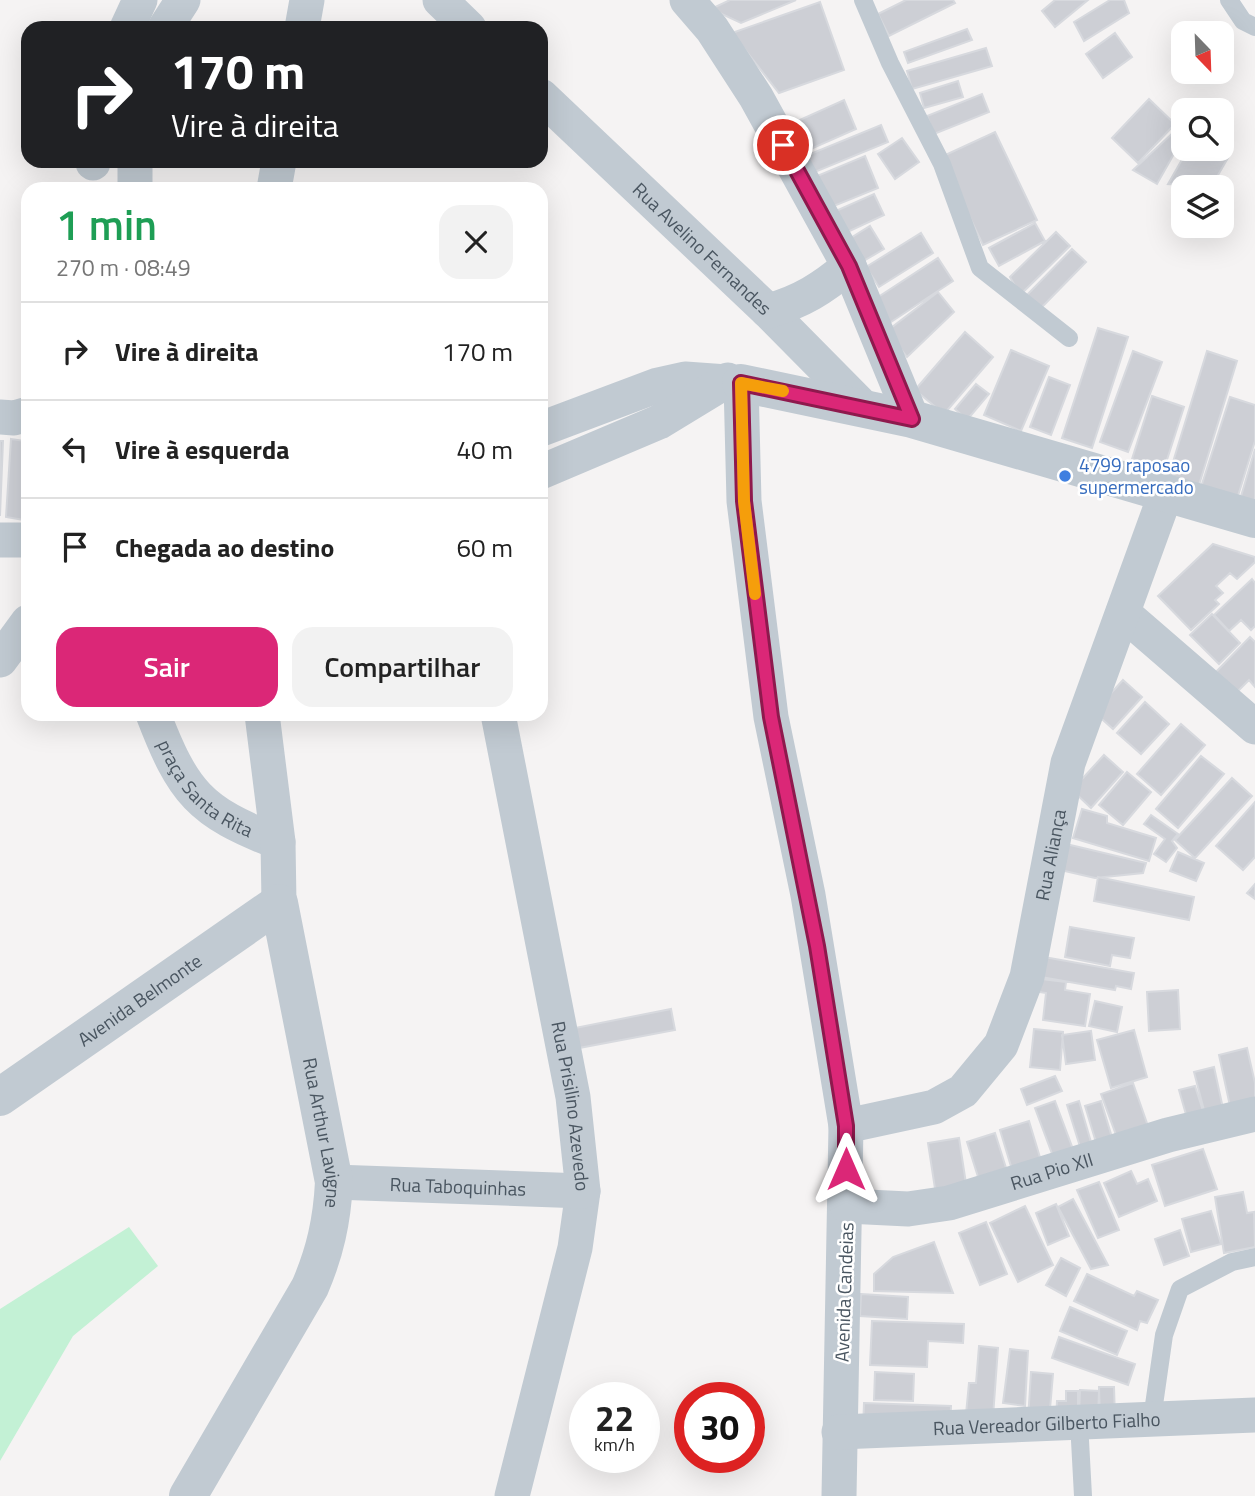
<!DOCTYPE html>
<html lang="pt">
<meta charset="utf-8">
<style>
:root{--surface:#fff;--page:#f2f2f2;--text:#222;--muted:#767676;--line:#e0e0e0;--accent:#db2777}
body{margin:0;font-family:"Titillium Web",sans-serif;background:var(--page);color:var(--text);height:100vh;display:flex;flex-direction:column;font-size:26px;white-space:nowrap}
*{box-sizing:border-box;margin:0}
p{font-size:23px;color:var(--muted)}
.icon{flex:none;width:38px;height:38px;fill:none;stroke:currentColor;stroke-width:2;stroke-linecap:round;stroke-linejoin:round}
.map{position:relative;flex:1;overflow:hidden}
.details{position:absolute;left:21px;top:182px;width:527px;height:539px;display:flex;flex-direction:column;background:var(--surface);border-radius:21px;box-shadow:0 7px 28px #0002}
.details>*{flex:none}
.banner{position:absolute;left:21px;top:21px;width:527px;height:147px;border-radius:21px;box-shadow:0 7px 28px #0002;background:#202124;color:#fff;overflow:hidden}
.needle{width:46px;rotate:157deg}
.tools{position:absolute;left:1171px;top:21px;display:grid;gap:14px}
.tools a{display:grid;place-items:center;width:63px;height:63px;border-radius:14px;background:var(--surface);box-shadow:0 7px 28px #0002;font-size:35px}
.speed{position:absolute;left:569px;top:1382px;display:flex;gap:14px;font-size:35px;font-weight:700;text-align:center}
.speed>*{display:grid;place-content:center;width:91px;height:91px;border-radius:50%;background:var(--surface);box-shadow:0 7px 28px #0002;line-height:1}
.speed small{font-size:18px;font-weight:400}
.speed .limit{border:10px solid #d22;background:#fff;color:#111}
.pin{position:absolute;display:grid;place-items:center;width:60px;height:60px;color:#fff;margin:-30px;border:4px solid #fff;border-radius:50%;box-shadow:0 2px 7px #0007}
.me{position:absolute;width:77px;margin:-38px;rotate:0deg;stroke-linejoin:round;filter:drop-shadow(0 0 5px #0008)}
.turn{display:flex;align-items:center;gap:24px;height:147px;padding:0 35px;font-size:32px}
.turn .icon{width:91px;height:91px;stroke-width:2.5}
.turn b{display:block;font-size:49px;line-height:60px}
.round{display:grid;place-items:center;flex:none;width:74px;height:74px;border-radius:21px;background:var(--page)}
.headline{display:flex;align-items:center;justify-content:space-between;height:119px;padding:0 35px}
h1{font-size:42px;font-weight:600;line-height:52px;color:#1e9e55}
.action{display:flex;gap:14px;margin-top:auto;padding:14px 35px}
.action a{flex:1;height:80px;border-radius:21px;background:var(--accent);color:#fff;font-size:28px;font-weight:600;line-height:80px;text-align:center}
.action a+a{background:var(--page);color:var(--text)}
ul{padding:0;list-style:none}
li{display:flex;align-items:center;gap:21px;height:98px;padding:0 35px;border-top:2px solid var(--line)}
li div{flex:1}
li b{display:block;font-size:26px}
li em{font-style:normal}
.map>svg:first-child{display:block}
.green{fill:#c3f1d5}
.building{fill:#cdcfd5;stroke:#d7d9de;stroke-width:2}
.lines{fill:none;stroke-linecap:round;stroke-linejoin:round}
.service{stroke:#c1cad2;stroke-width:18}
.minor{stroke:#c1cad2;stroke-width:35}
.tertiary{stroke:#c1cad2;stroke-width:38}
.route-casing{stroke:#8e194d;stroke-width:18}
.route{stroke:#db2777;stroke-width:12}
.slow{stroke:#f59e0b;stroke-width:12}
.shop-dot{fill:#3f7fe0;stroke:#fff;stroke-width:2.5}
.labels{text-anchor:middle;stroke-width:5;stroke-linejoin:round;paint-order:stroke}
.street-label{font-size:19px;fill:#4a5661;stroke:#fff}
.shop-label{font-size:19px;fill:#366cbe;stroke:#fff;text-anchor:start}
</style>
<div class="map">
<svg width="1255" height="1496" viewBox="0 0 1255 1496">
<rect width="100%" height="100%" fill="#f5f3f3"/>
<path class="green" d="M129 1227 158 1266 73 1336 0 1461V1309Z"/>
<path class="building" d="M730 0H796L741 23 711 9Z
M906 0H953L955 3 889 36 878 14Z
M1055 0H1088L1055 27 1042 11Z
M1110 0H1124L1129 13 1084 41 1074 22Z
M820 2 844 70 779 93 732 33Z
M967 29 972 40 908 63 904 52Z
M1115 33 1132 57 1103 78 1086 54Z
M986 48 992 66 912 89 907 71Z
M958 81 963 97 924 108 920 93Z
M982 94 989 112 934 134 927 116Z
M1149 99 1175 124 1138 163 1112 138Z
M844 100 856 129 795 156 782 128Z
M881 125 888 142 805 176 798 159Z
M1176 130 1183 138 1157 184 1133 170Z
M995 132 1037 220 983 245 941 157Z
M902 138 919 162 895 179 878 154Z
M1188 149H1211L1228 158 1211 187 1168 184Z
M865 156 878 188 824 210 810 179Z
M874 194 884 215 839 236 829 214Z
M1035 223 1045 241 999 266 989 248Z
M870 226 884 249 855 266 841 244Z
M1056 232 1070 246 1020 295 1010 277Z
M921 233 933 253 879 287 866 267Z
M1072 249 1086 262 1040 309 1026 296Z
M938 258 953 281 885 326 869 303Z
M938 292 954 312 907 357 887 331Z
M1098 328 1128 337 1092 448 1062 438Z
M965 332 993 357 944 414 915 390Z
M1011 350 1049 366 1021 431 984 415Z
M1133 351 1162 362 1128 452 1100 442Z
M1207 351 1237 361 1199 485 1169 475Z
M1049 377 1070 385 1051 435 1030 427Z
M976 384 989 394 967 420 955 409Z
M1152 396 1184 407 1164 469 1132 459Z
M1230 397 1255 405V441L1237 499 1201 487Z
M11 439 25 441 24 520 6 517Z
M0 441H3L0 516Z
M1255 449V508L1239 503Z
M1213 544 1255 557V562L1237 579 1230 573 1216 586 1223 593 1215 600 1219 604 1191 630 1158 596Z
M1252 579 1255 583V626L1251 630 1241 620 1229 631 1214 615Z
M1212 614 1240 643 1219 664 1190 635Z
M1250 637 1255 642V687L1249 680 1232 697 1211 677Z
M1123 680 1142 697 1113 729 1094 712Z
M1145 702 1169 724 1141 754 1117 733Z
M1181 724 1205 745 1161 795 1137 774Z
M1104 755 1123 772 1091 808 1072 790Z
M1201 756 1224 774 1178 828 1156 809Z
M1127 772 1151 792 1123 825 1099 805Z
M1232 778 1252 796 1195 858 1175 840Z
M1255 802V857L1243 870 1216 846Z
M1082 809 1107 816V823L1156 838 1149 861 1073 838Z
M1151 815 1178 834 1172 841 1177 848 1166 862 1154 854 1165 839 1144 824Z
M1062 843 1146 863 1143 873 1095 878 1056 869Z
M1178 852 1204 863 1196 881 1170 871Z
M1098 877 1194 897 1189 920 1094 901Z
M1255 884V899L1247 893Z
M1070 927 1134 938 1130 958 1112 955 1110 966 1065 957Z
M1044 957 1134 973 1131 989 1116 986 1115 990 1041 977Z
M1041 979 1066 982 1065 990 1090 994 1085 1026 1043 1020 1046 993 1039 992Z
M1178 990 1180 1029 1149 1031 1147 992Z
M1095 1001 1122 1007 1117 1032 1089 1026Z
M671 1009 675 1030 579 1048 575 1028Z
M1034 1029 1063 1032 1060 1070 1030 1067Z
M1134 1030 1147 1077 1111 1088 1097 1040Z
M1091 1031 1095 1060 1066 1064 1062 1035Z
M1247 1048 1255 1083V1101L1230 1106 1219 1055Z
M1214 1067 1224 1113 1206 1118 1194 1072Z
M1055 1076 1062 1091 1027 1105 1021 1089Z
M1133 1083 1150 1132 1119 1143 1101 1094Z
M1195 1086 1206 1120 1189 1125 1179 1090Z
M1055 1101 1074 1152 1054 1159 1035 1108Z
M1079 1101 1093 1149 1082 1153 1067 1105Z
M1101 1101 1114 1144 1098 1149 1085 1106Z
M1029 1121 1042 1164 1013 1173 1000 1130Z
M995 1133 1007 1171 979 1180 967 1142Z
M959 1138 967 1190 936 1195 928 1143Z
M1203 1149 1217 1189 1165 1206 1152 1165Z
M1131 1171 1137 1184 1148 1179 1157 1201 1119 1217 1104 1183Z
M1099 1182 1119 1230 1098 1238 1077 1190Z
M1243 1192 1247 1213 1254 1212 1255 1247 1224 1253 1215 1197Z
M1073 1199 1108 1265 1091 1269 1058 1207Z
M1056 1204 1069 1236 1048 1245 1036 1213Z
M1025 1206 1053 1265 1018 1282 990 1223Z
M1211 1211 1221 1244 1191 1252 1182 1219Z
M986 1222 1007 1274 980 1285 959 1233Z
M1180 1230 1189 1256 1164 1265 1155 1239Z
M934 1242 953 1293 874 1291V1274L893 1257Z
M1061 1258 1080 1268 1066 1296 1046 1285Z
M1087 1274 1134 1296 1137 1291 1158 1300 1147 1323 1140 1321 1137 1330 1074 1301Z
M861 1294 908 1297 907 1319 860 1316Z
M1070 1307 1127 1331 1117 1355 1060 1331Z
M872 1321 964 1324 963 1343 928 1341 927 1367 870 1365Z
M1059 1337 1135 1364 1128 1385 1052 1358Z
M979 1346 998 1348 993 1417 966 1414 969 1383H976Z
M1010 1349 1028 1351 1025 1406 1003 1403Z
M875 1372 914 1374 913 1401 874 1400Z
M1031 1372 1053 1374 1049 1421 1028 1420Z
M1099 1387H1114L1115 1418H1100Z
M1080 1390 1099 1391 1098 1417H1079Z
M1066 1391H1078V1421L1056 1420 1057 1401H1066Z
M864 1403 951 1406 950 1434 863 1431Z"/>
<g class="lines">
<path class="service" d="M863 0 890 63 942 164 980 268 1069 338
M1229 0 1243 21 1255 27
M1152 1419 1164 1335 1180 1289 1232 1262 1255 1257
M1079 1422 1083 1496"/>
<g class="minor">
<path d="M440 0 469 28"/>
<path d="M687 0 712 29 756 97 849 266 912 419"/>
<path d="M127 28 140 0"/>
<path d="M165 28 183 0"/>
<path d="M302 28 307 0"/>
<path id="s1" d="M541 96 768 311 862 406"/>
<path d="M93 161V163"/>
<path d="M135 161V189"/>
<path d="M274 189 279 161"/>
<path d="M768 311C801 302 823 288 849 266"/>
<path d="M0 417 14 418 28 414"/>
<path d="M541 429 658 385 685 379 741 383 744 501 771 717 808 895 846 1126 839 1496"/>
<path d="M541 472 659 422 728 380"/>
<path d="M0 540H28"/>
<path d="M1123 613 1255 727"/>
<path d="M0 660 28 622"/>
<path id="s2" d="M153 714C183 792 199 812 278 842"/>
<path d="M262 714 278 842 279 903"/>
<path id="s3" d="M498 714 573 1097 583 1191 575 1248 512 1496"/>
<path id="s4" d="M846 1126 934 1107 963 1091 1001 1045 1027 977 1068 763 1166 493"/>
<path id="s5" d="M334 1182 583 1191"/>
<path id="s6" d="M847 1206 908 1209 949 1203 1168 1135 1255 1114"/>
<path id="s7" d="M839 1432 1255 1415"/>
</g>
<g class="tertiary">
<path d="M741 383 912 419 1255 519"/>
<path id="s8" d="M0 1097 279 903 334 1182C332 1221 325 1252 310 1287L188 1496"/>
</g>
</g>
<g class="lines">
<defs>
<path id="route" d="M783 145 849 266 912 419 741 383 744 501 771 717 817 946 846 1126V1169"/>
</defs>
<use href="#route" class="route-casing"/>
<use href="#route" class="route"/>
<path class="slow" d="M755 594 744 501 741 383 783 391"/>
</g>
<circle class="shop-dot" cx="1065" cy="476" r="7"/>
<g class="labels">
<g class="street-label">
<text dy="7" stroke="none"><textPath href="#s1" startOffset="222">Rua Avelino Fernandes</textPath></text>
<text dy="7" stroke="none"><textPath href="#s2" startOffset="94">praça Santa Rita</textPath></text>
<text dy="7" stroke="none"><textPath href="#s4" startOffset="380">Rua Aliança</textPath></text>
<text dy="7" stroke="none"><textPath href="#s8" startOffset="170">Avenida Belmonte</textPath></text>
<text dy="7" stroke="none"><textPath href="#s3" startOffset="399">Rua Prisilino Azevedo</textPath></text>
<text dy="7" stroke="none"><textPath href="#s8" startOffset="574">Rua Arthur Lavigne</textPath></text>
<text dy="7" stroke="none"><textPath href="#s6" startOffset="210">Rua Pio XII</textPath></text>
<text dy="7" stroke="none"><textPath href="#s5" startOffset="124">Rua Taboquinhas</textPath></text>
<text transform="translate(844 1292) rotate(-88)" y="7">Avenida Candeias</text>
<text dy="7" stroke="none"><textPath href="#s7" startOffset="208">Rua Vereador Gilberto Fialho</textPath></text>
</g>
<g class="shop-label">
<text x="1079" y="472">4799 raposao<tspan x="1079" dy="22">supermercado</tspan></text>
</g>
</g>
</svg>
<div class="tools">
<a><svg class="needle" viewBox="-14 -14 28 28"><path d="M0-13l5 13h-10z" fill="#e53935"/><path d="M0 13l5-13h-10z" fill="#767676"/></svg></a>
<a><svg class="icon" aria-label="search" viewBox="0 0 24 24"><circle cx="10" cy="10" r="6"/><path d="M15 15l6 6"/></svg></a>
<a><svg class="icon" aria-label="layers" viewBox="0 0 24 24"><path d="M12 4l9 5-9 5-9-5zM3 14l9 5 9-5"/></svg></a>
</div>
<div class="speed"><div>22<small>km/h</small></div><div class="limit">30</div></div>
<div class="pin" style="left:783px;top:145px;background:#d93025"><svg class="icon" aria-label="arrive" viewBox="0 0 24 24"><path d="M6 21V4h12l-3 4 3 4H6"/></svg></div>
<svg class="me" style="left:846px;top:1169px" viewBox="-20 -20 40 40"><path d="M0-17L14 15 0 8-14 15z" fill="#db2777" stroke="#fff" stroke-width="4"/></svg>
<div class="banner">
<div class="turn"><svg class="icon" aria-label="right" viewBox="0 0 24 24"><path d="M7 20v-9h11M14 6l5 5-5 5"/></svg><div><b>170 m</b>Vire à direita</div></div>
</div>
<section class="details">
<div class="headline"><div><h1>1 min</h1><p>270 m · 08:49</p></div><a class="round"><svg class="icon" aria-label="close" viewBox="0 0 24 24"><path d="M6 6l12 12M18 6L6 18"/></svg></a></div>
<ul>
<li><svg class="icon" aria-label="right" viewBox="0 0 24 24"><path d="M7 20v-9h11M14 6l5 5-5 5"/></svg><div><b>Vire à direita</b></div><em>170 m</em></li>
<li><svg class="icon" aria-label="left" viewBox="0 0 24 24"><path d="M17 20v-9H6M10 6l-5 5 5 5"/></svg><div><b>Vire à esquerda</b></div><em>40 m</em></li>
<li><svg class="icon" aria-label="arrive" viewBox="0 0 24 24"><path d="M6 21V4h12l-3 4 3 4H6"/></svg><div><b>Chegada ao destino</b></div><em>60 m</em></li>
</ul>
<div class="action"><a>Sair</a><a>Compartilhar</a></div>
</section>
</div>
